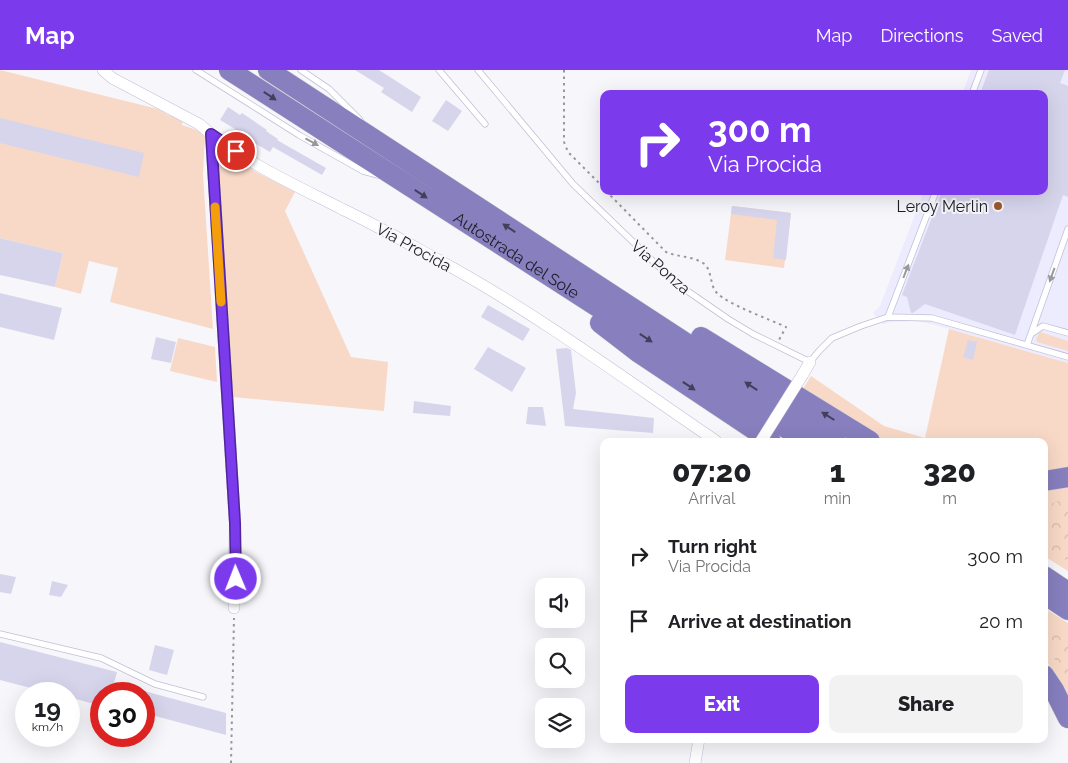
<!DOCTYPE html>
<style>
:root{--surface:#fff;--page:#f2f2f2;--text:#202124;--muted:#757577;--accent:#7c3aed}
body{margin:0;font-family:Raleway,sans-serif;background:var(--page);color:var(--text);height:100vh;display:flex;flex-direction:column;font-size:19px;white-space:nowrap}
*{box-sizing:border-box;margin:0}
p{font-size:16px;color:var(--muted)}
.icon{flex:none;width:28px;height:28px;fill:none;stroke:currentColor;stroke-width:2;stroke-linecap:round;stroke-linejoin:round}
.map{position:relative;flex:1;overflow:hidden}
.details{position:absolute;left:600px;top:368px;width:448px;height:305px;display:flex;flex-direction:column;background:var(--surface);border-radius:10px;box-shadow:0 5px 20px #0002}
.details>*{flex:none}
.top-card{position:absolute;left:600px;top:20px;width:448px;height:105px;border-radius:10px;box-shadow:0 5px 20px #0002;background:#7c3aed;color:#fff;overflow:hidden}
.buttons{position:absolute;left:535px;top:508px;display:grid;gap:10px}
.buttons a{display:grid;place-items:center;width:50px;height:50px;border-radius:10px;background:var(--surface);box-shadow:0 5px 20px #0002;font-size:25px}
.speed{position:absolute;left:15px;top:612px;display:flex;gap:10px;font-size:25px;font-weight:700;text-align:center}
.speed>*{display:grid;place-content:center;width:65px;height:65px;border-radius:50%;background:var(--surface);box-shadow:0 5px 20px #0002;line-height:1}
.speed small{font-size:12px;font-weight:400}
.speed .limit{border:8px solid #d22;background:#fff;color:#111}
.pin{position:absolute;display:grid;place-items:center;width:42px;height:42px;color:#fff;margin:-21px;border:2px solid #fff;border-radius:50%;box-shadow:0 1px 5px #0007}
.me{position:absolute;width:55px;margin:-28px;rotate:359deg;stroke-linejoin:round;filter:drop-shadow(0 0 4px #0008)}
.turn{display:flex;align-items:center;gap:18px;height:105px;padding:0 25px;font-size:22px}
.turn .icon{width:65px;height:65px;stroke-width:2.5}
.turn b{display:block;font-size:35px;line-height:42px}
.eta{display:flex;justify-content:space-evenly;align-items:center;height:85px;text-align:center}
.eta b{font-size:30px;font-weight:800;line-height:35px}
.action{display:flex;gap:10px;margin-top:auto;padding:10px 25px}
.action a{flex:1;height:58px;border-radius:10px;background:var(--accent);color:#fff;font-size:20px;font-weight:800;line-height:58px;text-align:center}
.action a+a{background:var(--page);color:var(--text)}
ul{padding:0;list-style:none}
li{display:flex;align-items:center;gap:15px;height:65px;padding:0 25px}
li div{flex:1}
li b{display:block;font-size:19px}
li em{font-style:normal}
header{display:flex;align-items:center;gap:30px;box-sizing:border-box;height:70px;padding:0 25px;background:var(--accent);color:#fff}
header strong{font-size:24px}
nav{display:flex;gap:28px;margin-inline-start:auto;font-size:18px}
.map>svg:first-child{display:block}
.built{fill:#edebfe}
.grass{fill:#f8d9c7}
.forest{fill:url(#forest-crowns)}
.building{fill:#d7d5ec}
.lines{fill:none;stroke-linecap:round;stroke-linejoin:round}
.lane-casing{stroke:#c1bfd6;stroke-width:7}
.street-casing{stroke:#c1bfd6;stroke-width:12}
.highway-casing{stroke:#d2d2d3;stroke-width:21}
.path{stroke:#98979d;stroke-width:2;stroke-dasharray:2.5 4;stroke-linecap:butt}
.lane{stroke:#fff;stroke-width:5.5}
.street{stroke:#fff;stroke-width:11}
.highway{stroke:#877fbe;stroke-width:20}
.street-bridge-casing{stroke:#c1bfd6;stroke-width:12;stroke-linecap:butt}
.street-bridge{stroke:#fff;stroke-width:11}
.oneway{fill:#423f5b}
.oneway2{fill:#99999d}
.route-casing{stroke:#51269a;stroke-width:12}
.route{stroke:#7c3aed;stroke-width:9}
.slow{stroke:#f59e0b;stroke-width:9}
.poi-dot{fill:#9d592c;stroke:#f7f6fb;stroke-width:2}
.labels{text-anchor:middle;stroke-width:4;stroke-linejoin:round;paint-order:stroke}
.poi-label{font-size:16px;fill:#1d1d25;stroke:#f7f6fb;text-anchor:end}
.street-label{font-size:16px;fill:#1d1d25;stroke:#f7f6fb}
</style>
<header>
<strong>Map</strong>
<nav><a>Map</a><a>Directions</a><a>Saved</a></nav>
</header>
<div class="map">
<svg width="1068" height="693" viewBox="0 0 1068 693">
<defs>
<pattern id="forest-crowns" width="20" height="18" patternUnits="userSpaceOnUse" patternTransform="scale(1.25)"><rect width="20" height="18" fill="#f8d9c7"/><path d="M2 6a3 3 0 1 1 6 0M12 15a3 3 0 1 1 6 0" fill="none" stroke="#d4baab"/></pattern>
</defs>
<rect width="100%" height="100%" fill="#f7f6fb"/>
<path class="built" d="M971 0H1068V293L932 254 915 251 891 252 883 254 873 243 880 236 924 121H1044V24H962Z"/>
<path class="grass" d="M0 0 158 39 168 45 183 49 182 55 200 61 205 67 203 104 213 259 110 232 118 198 89 191 81 224 55 217 63 183 0 168Z
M238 90 254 101 295 122 285 141 351 287 388 292 384 341 233 327 218 93H237Z
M732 136 791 143 784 198 725 190Z
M949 259 1068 293V399L1044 402V371H884L801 322 811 306 884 356 925 368Z
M1040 262 1068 271V281L1037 272 1036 269Z
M178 268 215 277 217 312 170 301Z
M1068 415V501L1044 486V418Z
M1044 538 1068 553V626L1044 587Z"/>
<path class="forest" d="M1068 428V491L1044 476V436Z
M1047 557 1068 565V607L1044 575V566Z"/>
<path class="building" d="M355 0H379L421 27 412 42 381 22 384 18Z
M989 0H1065L1060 13 1068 16V127L1063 125 1015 265 925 234 913 243H911L907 227 902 225 942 121H1044V24H980Z
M446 30 462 41 448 61 432 51Z
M228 37 240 45 242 43 267 60 266 61 278 69 277 70 326 98 322 105 273 77 270 82 234 61 235 59 220 50Z
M0 48 144 83 139 107 0 73Z
M732 136 791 143 786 190 773 188 777 150 731 144Z
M0 168 63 183 55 217 0 205Z
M0 223 62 238 54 270 0 257Z
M488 235 530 259 523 271 481 247Z
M156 267 176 272 171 293 151 289Z
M968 270 977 272 973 290 963 287Z
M488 277 526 298 512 322 474 299Z
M567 278 571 280 576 323 573 339 654 348 653 363 565 356 556 279Z
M414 331 451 336 450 346 413 343Z
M528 337H543L546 356 526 354Z
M0 504 16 507 11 524 0 522Z
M52 511 68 515 61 527 49 525Z
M0 572 117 602 111 624H101V636L69 627V624H54L0 610Z
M155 575 174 580 167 605 149 600Z
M144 621 226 643V665L144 643Z"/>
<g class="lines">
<defs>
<path id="lane" d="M196 0 299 65 363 101 378 105
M301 0 329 19 360 50
M439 0 485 54
M478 0 573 114 657 195 686 220 728 249 753 264 810 292 819 281 832 268 861 256 888 247 932 248 1068 287
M972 24 981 0
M888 247 936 121
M1031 264 1043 256 1068 263
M1027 275 1068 159
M0 564 101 588 155 614 203 627"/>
<path id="street" d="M103 0 112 8 199 54C241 91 293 114 342 139 380 157 416 178 453 198 544 249 629 312 716 371
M211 64 235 453 234 538
M803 304 810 292
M695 693 699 669"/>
<g id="highway">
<path id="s1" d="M229 0 806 371"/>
<path d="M268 0 836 371"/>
<path d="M600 253 639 283 771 371"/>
<path d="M701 267 870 371"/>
<path d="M1044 411 1068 407"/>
<path d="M1044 506 1068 522"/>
<path d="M1044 524 1068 540"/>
<path d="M1044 605 1054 620 1068 648"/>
</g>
</defs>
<use href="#lane" class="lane-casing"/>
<use href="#street" class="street-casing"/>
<use href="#highway" class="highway-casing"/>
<path class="path" d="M564 0V72L568 82 604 118
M606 121 666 182C677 187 692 186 703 193 713 200 709 215 717 223 727 234 771 250 786 257L779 270
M231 693 234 548"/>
<use href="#lane" class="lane"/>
<use href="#street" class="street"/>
<use href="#highway" class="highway"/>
<defs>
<path id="street-bridge" d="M761 371 803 304"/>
</defs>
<use href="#street-bridge" class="street-bridge-casing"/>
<use href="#street-bridge" class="street-bridge"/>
</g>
<defs><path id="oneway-solid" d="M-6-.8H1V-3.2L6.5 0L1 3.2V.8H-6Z" transform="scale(1.25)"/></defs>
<g class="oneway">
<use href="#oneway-solid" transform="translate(270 26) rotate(33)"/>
<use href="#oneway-solid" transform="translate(421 124) rotate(33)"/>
<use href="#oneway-solid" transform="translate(509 158) rotate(-147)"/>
<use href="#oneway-solid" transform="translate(646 268) rotate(33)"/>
<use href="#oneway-solid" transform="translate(689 316) rotate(34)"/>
<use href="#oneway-solid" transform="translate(751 316) rotate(-147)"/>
<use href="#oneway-solid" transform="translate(828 346) rotate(-148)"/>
</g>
<g class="oneway2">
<use href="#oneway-solid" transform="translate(312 72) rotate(29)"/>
<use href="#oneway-solid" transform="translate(906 201) rotate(-69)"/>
<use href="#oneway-solid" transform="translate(1052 205) rotate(110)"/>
</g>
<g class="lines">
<defs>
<path id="route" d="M236 509 235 453 211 64 236 81"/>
</defs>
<use href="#route" class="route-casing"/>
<use href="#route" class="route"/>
<path class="slow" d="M215 137 221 232"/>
</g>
<circle class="poi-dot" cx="998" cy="136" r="5"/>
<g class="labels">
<g class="poi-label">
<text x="988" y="142">Leroy Merlin</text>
</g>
<g class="street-label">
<text transform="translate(414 177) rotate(29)" y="6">Via Procida</text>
<text dy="6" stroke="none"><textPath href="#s1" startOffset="342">Autostrada del Sole</textPath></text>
<text transform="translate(661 197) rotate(41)" y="6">Via Ponza</text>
</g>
</g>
</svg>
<div class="buttons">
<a><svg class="icon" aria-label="sound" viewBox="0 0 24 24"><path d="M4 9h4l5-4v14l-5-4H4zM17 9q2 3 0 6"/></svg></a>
<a><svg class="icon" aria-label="search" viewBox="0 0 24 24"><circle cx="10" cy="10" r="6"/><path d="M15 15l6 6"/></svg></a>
<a><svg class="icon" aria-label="layers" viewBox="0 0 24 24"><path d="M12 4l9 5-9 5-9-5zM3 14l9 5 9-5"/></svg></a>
</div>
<div class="speed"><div>19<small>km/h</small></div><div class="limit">30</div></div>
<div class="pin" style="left:236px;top:81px;background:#d93025"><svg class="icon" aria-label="arrive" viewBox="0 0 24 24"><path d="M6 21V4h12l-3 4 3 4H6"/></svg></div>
<svg class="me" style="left:236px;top:509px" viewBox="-20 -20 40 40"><circle r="17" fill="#7c3aed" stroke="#fff" stroke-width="3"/><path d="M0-11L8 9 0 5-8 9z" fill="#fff"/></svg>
<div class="top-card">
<div class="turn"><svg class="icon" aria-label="right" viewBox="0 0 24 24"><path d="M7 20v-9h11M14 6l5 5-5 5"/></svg><div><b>300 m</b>Via Procida</div></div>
</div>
<section class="details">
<div class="eta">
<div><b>07:20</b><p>Arrival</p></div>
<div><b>1</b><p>min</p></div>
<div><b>320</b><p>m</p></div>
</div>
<ul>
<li><svg class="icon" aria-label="right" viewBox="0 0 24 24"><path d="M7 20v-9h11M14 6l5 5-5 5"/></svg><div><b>Turn right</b><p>Via Procida</p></div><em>300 m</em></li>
<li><svg class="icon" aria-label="arrive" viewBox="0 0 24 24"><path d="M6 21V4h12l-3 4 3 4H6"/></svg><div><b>Arrive at destination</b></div><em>20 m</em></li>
</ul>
<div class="action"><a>Exit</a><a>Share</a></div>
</section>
</div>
